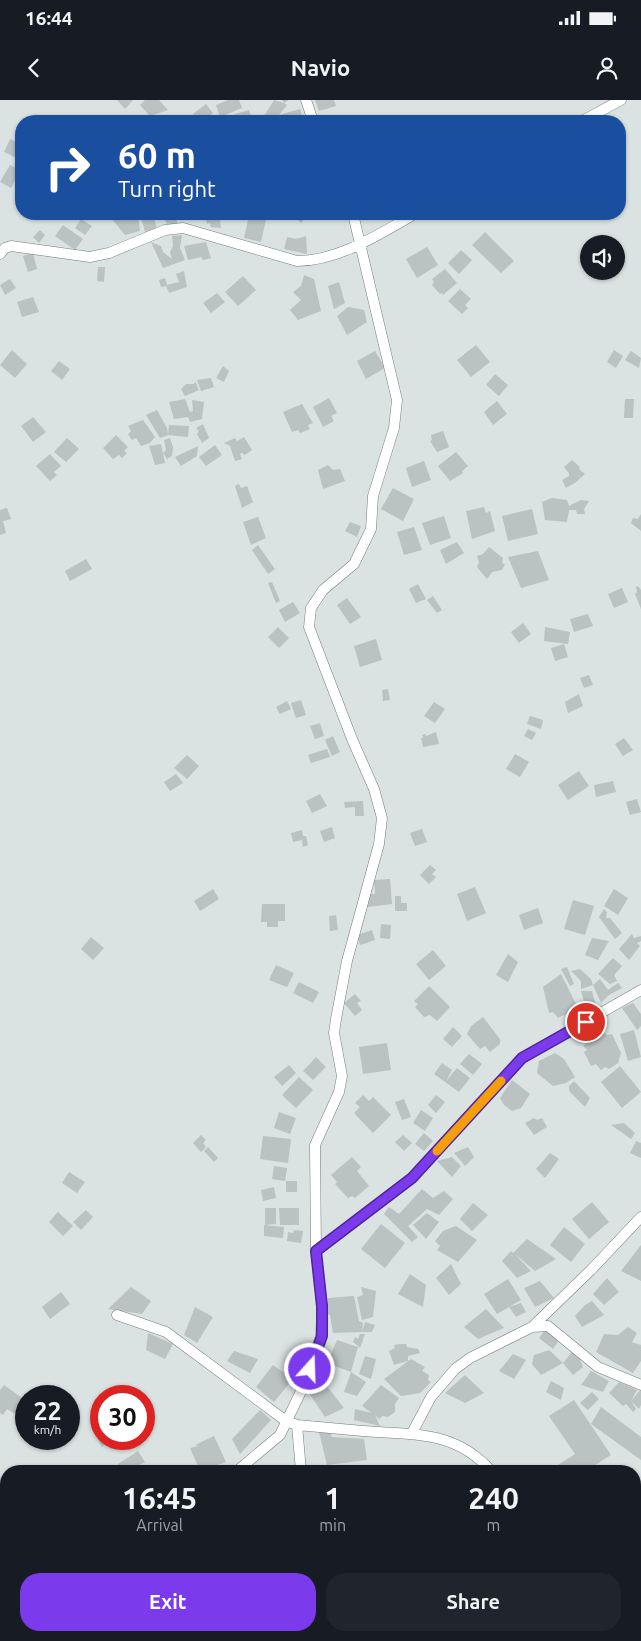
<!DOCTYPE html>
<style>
:root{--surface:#171b24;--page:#20242c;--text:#f1f3f6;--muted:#9ea1a6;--accent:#7c3aed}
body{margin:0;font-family:Ubuntu,sans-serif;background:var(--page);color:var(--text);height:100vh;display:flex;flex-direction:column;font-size:19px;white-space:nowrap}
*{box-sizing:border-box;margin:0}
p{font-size:16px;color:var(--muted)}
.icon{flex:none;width:28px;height:28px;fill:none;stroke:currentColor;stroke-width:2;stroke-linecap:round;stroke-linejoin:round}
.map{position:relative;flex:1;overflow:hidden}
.panel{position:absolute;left:0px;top:1365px;width:641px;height:176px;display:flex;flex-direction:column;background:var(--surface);border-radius:20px 20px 0 0;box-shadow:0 1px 4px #0004}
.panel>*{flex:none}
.top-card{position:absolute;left:15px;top:15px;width:611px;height:105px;border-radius:20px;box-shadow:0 1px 4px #0004;background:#1a4fa0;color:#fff;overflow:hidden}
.tools{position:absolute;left:580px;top:135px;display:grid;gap:10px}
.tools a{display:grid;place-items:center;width:45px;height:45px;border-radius:50%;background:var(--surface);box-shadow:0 1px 4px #0004;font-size:25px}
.speed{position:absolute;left:15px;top:1285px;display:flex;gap:10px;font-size:25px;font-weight:700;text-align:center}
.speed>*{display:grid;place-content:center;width:65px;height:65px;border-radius:50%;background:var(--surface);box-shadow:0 1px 4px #0004;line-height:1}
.speed small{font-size:12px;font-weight:400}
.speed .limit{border:8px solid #d22;background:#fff;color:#111}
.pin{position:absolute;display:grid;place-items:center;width:42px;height:42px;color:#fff;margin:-21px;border:2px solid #fff;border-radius:50%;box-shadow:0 1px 5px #0007}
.me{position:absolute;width:55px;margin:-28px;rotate:20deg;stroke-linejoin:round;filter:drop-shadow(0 0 4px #0008)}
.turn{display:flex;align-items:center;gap:18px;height:105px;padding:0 20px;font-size:22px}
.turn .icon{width:65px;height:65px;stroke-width:2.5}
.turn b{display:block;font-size:35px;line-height:42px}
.eta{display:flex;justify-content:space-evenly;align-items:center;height:85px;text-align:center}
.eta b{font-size:30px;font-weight:700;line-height:35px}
.action{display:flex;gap:10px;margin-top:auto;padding:10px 20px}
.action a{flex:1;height:58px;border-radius:20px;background:var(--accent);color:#fff;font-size:20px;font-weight:700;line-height:58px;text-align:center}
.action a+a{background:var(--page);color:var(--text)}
.status{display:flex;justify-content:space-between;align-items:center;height:35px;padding:0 25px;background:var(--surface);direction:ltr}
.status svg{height:14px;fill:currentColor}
header{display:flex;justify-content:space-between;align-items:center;height:65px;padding:0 20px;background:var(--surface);font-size:22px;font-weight:700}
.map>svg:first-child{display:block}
.building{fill:#bac2c2}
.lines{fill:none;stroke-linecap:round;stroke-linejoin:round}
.minor-casing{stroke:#757d7d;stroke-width:11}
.minor{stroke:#fff;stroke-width:10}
.route-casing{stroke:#51269a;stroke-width:12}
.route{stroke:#7c3aed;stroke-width:9}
.slow{stroke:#f59e0b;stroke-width:9}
</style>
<div class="status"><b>16:44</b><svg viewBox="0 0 49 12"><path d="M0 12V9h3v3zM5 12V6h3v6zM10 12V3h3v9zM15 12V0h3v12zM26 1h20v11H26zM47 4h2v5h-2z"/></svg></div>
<header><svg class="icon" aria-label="back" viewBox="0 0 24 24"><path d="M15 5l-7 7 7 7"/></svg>Navio<svg class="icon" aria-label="person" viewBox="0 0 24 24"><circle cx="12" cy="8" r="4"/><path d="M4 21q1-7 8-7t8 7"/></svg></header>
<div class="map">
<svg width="641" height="1541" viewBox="0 0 641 1541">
<rect width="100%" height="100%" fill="#dae2e2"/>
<path class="building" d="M117 0H133L125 9Z
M145 0H159L168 10 150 16 140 5Z
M228 0H239L242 8 220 17 216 5Z
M274 0 284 3 282 0H289L284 3 287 5 279 15 300 9 304 21H281L279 15 275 21 264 16Z
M315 0H334L336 6 319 11Z
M206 4 213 13 203 21H199L193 14Z
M249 10 253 21H237L235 14Z
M10 39 21 44 19 59 4 52Z
M10 65 21 70 11 88 0 82Z
M117 114H124L129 120 138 114 140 131 125 135 111 118Z
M140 114H153L157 129 145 132Z
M162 114H173L178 123 169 128Z
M207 114H225L227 118 220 120 221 128 211 127 210 123 207 124 205 116Z
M291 114H309L301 123Z
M249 115 266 120 261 142 244 138Z
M81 119 92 126 85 135 75 128Z
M63 125 83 139 75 150 55 136Z
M40 130 45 135 39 143 33 137Z
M485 132 514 161 501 173 472 145Z
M182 135 180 148 185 160 163 168 151 142 161 146 163 152 172 159 170 152 173 146 172 136Z
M306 136 307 154 284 149 287 137 296 139Z
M206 142 211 158 203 160 201 157 188 160 184 146Z
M427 147 438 165 417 178 406 159Z
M461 150 472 160 459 174 448 163Z
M33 153 37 169 28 172 23 156Z
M98 167H105L104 182 97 181Z
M445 169 457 183 443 195 442 193 440 194 432 185 434 182 432 179Z
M184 171 187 187 169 193 166 186 161 187 159 180 165 178 167 185 179 182 176 174Z
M304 175 314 179 321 211 298 220 290 210 301 200 293 192 301 186Z
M243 176 256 190 238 206 225 192Z
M10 179 16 188 5 195 0 185Z
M339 182 345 203 334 209 328 186Z
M460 189 471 199 465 205 468 208 462 214 448 201Z
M217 193 225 202 211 213 203 203Z
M33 197 39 212 22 217 17 202Z
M348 207 364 210 367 222 347 235 337 216Z
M476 245 490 262 471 277 457 260Z
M12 250 27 264 15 278 0 265Z
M614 250 623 256 616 268 607 262Z
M375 251 385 268 366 279 357 261Z
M631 251 641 258 639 268 625 260Z
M59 261 70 269 62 280 51 271Z
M223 266 229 271 224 282 216 278Z
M495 274 508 285 499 296 486 285Z
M211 278 214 287 201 291 197 280Z
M195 281 199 290 185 296 181 289 186 284H194Z
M329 298 337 313 331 316 334 321 323 327 313 307Z
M185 299 190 312 193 311 192 300 204 302 202 319 190 322 188 317 174 319 169 302Z
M625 299H634L633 318H624Z
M497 301 507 314 493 325 484 312Z
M302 304 313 323 308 325 310 329 300 333 298 330 292 332 283 312Z
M157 310 167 328 168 335 160 338 146 315Z
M33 317 46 332 33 342 21 326Z
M143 320 155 337 150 343 141 346 136 338 132 340 128 334 131 331 128 326Z
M203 324 209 338 202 343 197 334 199 331 196 328Z
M169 325 189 326 188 337 168 335Z
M443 331 449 347 437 352 430 341 432 340 431 335Z
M116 335 128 347 124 351 127 353 122 358 119 355 113 359 103 348Z
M244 337 252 350 245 355 242 353 240 354 242 359 235 361 230 346 224 343 235 338 237 341Z
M67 338 79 349 66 362 54 352Z
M170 338 173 347 172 356 167 359 163 353 165 363 155 365 149 346 161 344 163 353 166 350 164 340Z
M215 345 222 355 206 366 199 357Z
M198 346 197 356 181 366 175 357Z
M456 352 468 366 462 371 463 373 450 381 438 366Z
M50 354 61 366 54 372 57 375 50 381 36 366Z
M572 360 580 367 579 369 585 374 576 382 566 388 562 380 569 376V373L564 367Z
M424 361 431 380 412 387 406 368Z
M328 365 333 370 340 369 345 381 323 389 318 370Z
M239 384 241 388 247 386 253 402 242 408 235 386Z
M393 388 414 399 403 421 381 409Z
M552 398 567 400 569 406 581 400 589 401 584 409 585 414H577L576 410H569L567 422 545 420 542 402Z
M484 407 486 413 490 411 495 431 472 439 466 411Z
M7 408 11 419 3 421 6 433 0 435V410Z
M532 409 538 434 508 441 502 416Z
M641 414V431L631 423 633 418 638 419Z
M444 416 451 438 430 445 422 423Z
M258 417 266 438 251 445 243 422Z
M350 422 361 426 357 437 345 431Z
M414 427 422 450 404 455 397 432Z
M457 442 464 453 446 464 440 450Z
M258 445 275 469 268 474 252 450Z
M489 447 503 458 502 463 505 464 502 470 492 472 487 479 477 467 479 462 477 456 483 454Z
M538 451 549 480 521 488 508 457Z
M86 459 92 469 70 481 65 471Z
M272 482 280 501 276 503 268 483Z
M418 484 426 499 416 503 409 489Z
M638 486 641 490V509L635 494 637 492 636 487Z
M622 488 628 502 614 508 608 494Z
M433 496 442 510 437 513 427 500Z
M347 498 361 517 350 524 337 505Z
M293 502 300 513 285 522 279 510Z
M588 514 593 526 574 532 570 519Z
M523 523 531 534 519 543 511 532Z
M278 527 289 538 279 548 268 537Z
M545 527 570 532 568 544 544 541Z
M376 539 382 560 360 567 354 546Z
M564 544 568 557 555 561 551 548Z
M589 575 593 585 584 588 580 578Z
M388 589 390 600 383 601 382 590Z
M579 594 583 606 568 613 565 602Z
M301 600 306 615 296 618 291 603Z
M287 601 291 609 280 614 276 607Z
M434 602 445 609 435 623 424 616Z
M530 616 543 620 541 629 527 624Z
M320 623 324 636 315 639 310 626Z
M528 629 536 633 532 640 524 636Z
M436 632 439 644 423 647 421 638H423L422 635 426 634V636Z
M333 636 340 652 332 656 325 640Z
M624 638 633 650 623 656 615 644Z
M327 649 330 657 311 663 308 655Z
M515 654 529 662 520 677 506 669Z
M187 655 199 666 187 679 174 668Z
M579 671 589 686 568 700 558 685Z
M176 674 183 683 170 691 164 682Z
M613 681 616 692 596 697 594 685Z
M320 694 327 706 312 713 306 701Z
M637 699 641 712 630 715 626 702Z
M363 701 364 716H355V707L345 708 344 702Z
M332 727 335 738 324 742 320 731Z
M422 729 427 742 415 746 410 733Z
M302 730 303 736H306L308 745 303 747 302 740 293 742 291 733Z
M430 765 436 770 432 774 436 777 429 784 420 775Z
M390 779 392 804 368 807 367 794H375L374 780Z
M475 787 486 813 467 821 457 794Z
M213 789 219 799 200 811 194 801Z
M614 789 628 798 618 815 604 806Z
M395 796H401V803H407V811H395Z
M573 800 594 806 585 835 564 829Z
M262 804H285V821H278V827H267V822H261Z
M538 808 543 823 524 830 519 815Z
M604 809 607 812 606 818H610L622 833 615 839 599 817Z
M336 815 338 830 330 831 329 816Z
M381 824 391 825 390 839 380 838Z
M372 830 375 840 360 845 357 835Z
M632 834 634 838 641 836V841L637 843 640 846 629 860 619 849Z
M91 837 104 848 93 860 81 849Z
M592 838 609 841 598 860 585 855Z
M433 850 446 866 429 880 416 864Z
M508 854 518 862 508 882 496 875Z
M613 858 622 866 614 875 617 881 610 884 598 874Z
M276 865 294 873 287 887 269 880Z
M567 867 574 884 570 886 561 869Z
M580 869 591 879 593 885 581 889V881L571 871Z
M561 874 576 904 572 911 558 918 553 912 549 913 543 887Z
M600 879 608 890 618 883 622 888 609 895 601 903 593 885Z
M299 882 319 892 313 903 293 893Z
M429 886 450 907 437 921 430 915 424 917 415 907 418 904 414 901Z
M581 891H592L596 905 586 909Z
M355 894 361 901 357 903 362 910 355 916 344 903Z
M633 903 641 914V926L637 930 622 908Z
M483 917 500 939V944L490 952 485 946 480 949 467 934 471 926Z
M453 927 462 936 452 947 443 939Z
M634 930 641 957 628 961 620 934Z
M602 931 607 935 612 934 621 953 618 963 609 969 605 967 601 970 596 964 591 966 584 952 587 950 583 946Z
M387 943 391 970 363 974 359 947Z
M555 953 564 959 575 977 566 983 553 986 537 973 539 961Z
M469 954 482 964 473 975 460 964Z
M316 957 326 967 313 980 303 971Z
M442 963 452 970 446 981 457 968 470 978 459 992 434 974Z
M289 965 296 973 282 986 274 977Z
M620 966 641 992 622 1008 601 982Z
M299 977 313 990 296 1008 282 995Z
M512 980 530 994 521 1008 512 1011 504 1005 500 998Z
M574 981 590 998 585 1007 569 991V986Z
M363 995 369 1001 373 997 391 1015 373 1033 354 1013 360 1007 355 1003Z
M436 995 445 1002 436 1013 428 1005Z
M404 999 411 1017 402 1020 395 1002Z
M421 1010 433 1018 425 1031 413 1023Z
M279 1012 296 1018 290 1034 274 1028Z
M534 1018 537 1020 542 1018 547 1027 534 1035 525 1023Z
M624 1023 635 1033 631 1039 611 1025Z
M424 1033 433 1041 424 1051 415 1044Z
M201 1035 206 1040 203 1043 206 1047 201 1052 193 1043Z
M403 1035 412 1043 404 1051 395 1042Z
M263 1036 291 1039 288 1063 260 1059Z
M636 1041 641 1043V1058L630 1053Z
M208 1047 218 1058 214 1062 204 1051Z
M468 1047 474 1057 465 1066 454 1053Z
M550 1053 559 1059 545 1078 536 1069Z
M352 1057 361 1067 357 1071 369 1086 355 1098 352 1096 348 1098 335 1084 337 1082 331 1075Z
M452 1057 461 1066 452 1077 437 1061Z
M274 1066 287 1068 285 1081 272 1079Z
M69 1072 85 1082 77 1093 62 1083Z
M286 1081H297V1092H286Z
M274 1087 276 1098 263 1101 261 1090Z
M422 1089 433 1098 444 1091 453 1099 439 1115 427 1109 408 1126 418 1137 412 1142 384 1114 389 1107 399 1114Z
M592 1102 609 1122 589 1139 572 1119Z
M473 1103 488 1115 472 1131 460 1119Z
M265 1108H276V1124L265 1125Z
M279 1108H299V1125H280Z
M86 1110 93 1117 81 1130 73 1122Z
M58 1112 73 1126 63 1136 49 1122Z
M427 1113 439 1122 426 1139 413 1125Z
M381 1124 405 1143 385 1168 361 1149Z
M264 1125 284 1127 283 1138 264 1136Z
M456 1126 477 1140 458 1162 437 1150 440 1146 435 1141 443 1131Z
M564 1127 585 1144 571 1162 550 1145Z
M294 1130 303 1131 301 1143 287 1141 288 1132 293 1133Z
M527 1139 556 1159 535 1171 515 1154 531 1171 517 1178 502 1161 511 1151 513 1153Z
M641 1145V1181L621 1171Z
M451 1164 461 1184 449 1195 436 1178Z
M410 1174 426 1185 423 1207 398 1194Z
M607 1178 619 1192 604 1205 593 1194Z
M508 1179 521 1200 497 1214 484 1194Z
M540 1181 554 1198 535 1207 524 1188Z
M131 1187 151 1201 142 1214 108 1209Z
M361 1187 376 1191 373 1217 362 1220 357 1197 363 1195Z
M61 1192 70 1204 50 1219 42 1207Z
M354 1196 359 1221 363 1223 362 1232 333 1233 330 1215 326 1214 328 1198Z
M592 1201 604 1215 582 1227 575 1216 585 1205Z
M521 1203 526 1212 516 1217 509 1207Z
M195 1207 213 1217 197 1243 184 1235Z
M486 1209 504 1228 478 1239 464 1227Z
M365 1222 375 1225 372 1232H362Z
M548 1226 558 1242 553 1249 539 1238Z
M628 1227 637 1233 632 1242 641 1245V1261L633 1273 596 1252 604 1234 618 1235Z
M148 1233 173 1244 165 1259 146 1250Z
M360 1234H365L360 1248 353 1242 355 1237 358 1239Z
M337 1240 358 1247 351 1272 366 1282 357 1296 344 1292 351 1272 327 1263Z
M400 1244H406L407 1247 418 1249 420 1253 408 1256V1261L394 1265 389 1251 395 1248 394 1245Z
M575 1248 583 1267 573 1275 563 1263Z
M549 1250 563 1263 541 1275 532 1264 534 1255Z
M234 1251 258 1259 250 1273 227 1261Z
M513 1254 526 1260 514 1279 499 1271Z
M365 1256 376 1259 371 1279 359 1274Z
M411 1259 425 1267 422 1271 429 1275 428 1280 431 1282 420 1293 401 1296 384 1279Z
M273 1265 293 1279 274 1302 256 1287Z
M591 1271 609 1281 603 1292 581 1285Z
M318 1275 344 1308 325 1317 305 1287Z
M465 1275 484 1293 465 1303 445 1293Z
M551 1281 564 1288 561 1300 546 1292Z
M619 1282 637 1290 631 1301 636 1309 633 1312 626 1304 623 1306 609 1293Z
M4 1285 25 1300 15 1314 7 1309 3 1315 0 1313V1290Z
M381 1285 399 1298 395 1304V1312L388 1317 383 1316 379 1319 375 1315 380 1326 354 1320 355 1309 372 1313 362 1306Z
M641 1289V1305L639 1309 631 1301Z
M592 1292 599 1299 588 1310 580 1303Z
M574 1300 611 1355 586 1371H549L575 1354 549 1316Z
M601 1307 641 1337V1360L591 1324Z
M260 1310 271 1320 240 1354 232 1339Z
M101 1319V1339H111L102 1347 91 1327Z
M319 1332H330L332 1337 364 1339 367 1360 327 1365Z
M214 1336 226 1362 200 1371 190 1348 199 1346 195 1345Z
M28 1339H47L32 1346Z
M138 1351 145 1362 128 1371H120L118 1364Z
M0 1377 6 1386V1398L0 1402Z
M635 1384 641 1388V1428L635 1430Z
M4 1451 6 1453V1472L0 1467V1455Z
M6 1500V1513L0 1517V1503Z
M4 1531 6 1535 14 1541H0V1535Z
M173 1535H197L190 1541H180Z
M213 1535H218L229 1541H209Z
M312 1535H350L345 1541H320Z
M358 1535H378L387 1541H354Z
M441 1535H469L465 1541H439L437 1540Z"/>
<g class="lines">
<defs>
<path id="minor" d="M306 0 313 21
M582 21 621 0
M0 154 5 148 11 146 90 157 109 153 165 130 183 128 297 161C339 161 379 134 415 114
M316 1151 315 1045 339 992 342 976 334 933 336 919 347 861 379 744 382 718 374 689 352 639 309 527 311 508 323 490 354 464 371 429 373 396 394 328 397 300 353 114
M117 1215 166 1232 286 1321 297 1325C319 1327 341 1329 363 1331 413 1335 455 1330 491 1371
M532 1227 591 1170 641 1117
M297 1325 301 1371
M412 1333 431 1297 455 1269 470 1258 532 1227 548 1226 598 1267 641 1285
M237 1371 280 1335 304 1285 321 1236 322 1206 316 1151 412 1078 522 958 641 890
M635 1483 641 1475
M0 1526 6 1521
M408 1535 421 1541
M299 1541 302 1535
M600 1541 603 1535"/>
</defs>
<use href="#minor" class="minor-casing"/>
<use href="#minor" class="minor"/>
</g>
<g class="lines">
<defs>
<path id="route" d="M310 1269 322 1236V1206L316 1151 412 1078 522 958 586 922"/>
</defs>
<use href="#route" class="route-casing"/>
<use href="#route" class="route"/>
<path class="slow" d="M437 1051 501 981"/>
</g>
</svg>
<div class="tools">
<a><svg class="icon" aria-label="sound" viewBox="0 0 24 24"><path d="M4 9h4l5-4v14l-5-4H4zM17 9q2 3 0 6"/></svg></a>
</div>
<div class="speed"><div>22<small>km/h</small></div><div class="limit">30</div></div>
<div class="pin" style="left:586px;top:922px;background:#d93025"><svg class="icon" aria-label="arrive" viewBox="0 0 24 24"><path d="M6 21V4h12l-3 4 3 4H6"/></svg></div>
<svg class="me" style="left:310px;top:1269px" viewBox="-20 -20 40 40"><circle r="17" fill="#7c3aed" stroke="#fff" stroke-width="3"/><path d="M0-11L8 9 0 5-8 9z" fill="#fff"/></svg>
<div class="top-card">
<div class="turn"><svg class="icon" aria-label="right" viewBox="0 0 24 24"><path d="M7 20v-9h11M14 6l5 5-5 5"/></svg><div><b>60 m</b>Turn right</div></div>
</div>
<section class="panel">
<div class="eta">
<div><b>16:45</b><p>Arrival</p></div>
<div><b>1</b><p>min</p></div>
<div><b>240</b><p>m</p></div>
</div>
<div class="action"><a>Exit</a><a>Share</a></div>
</section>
</div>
